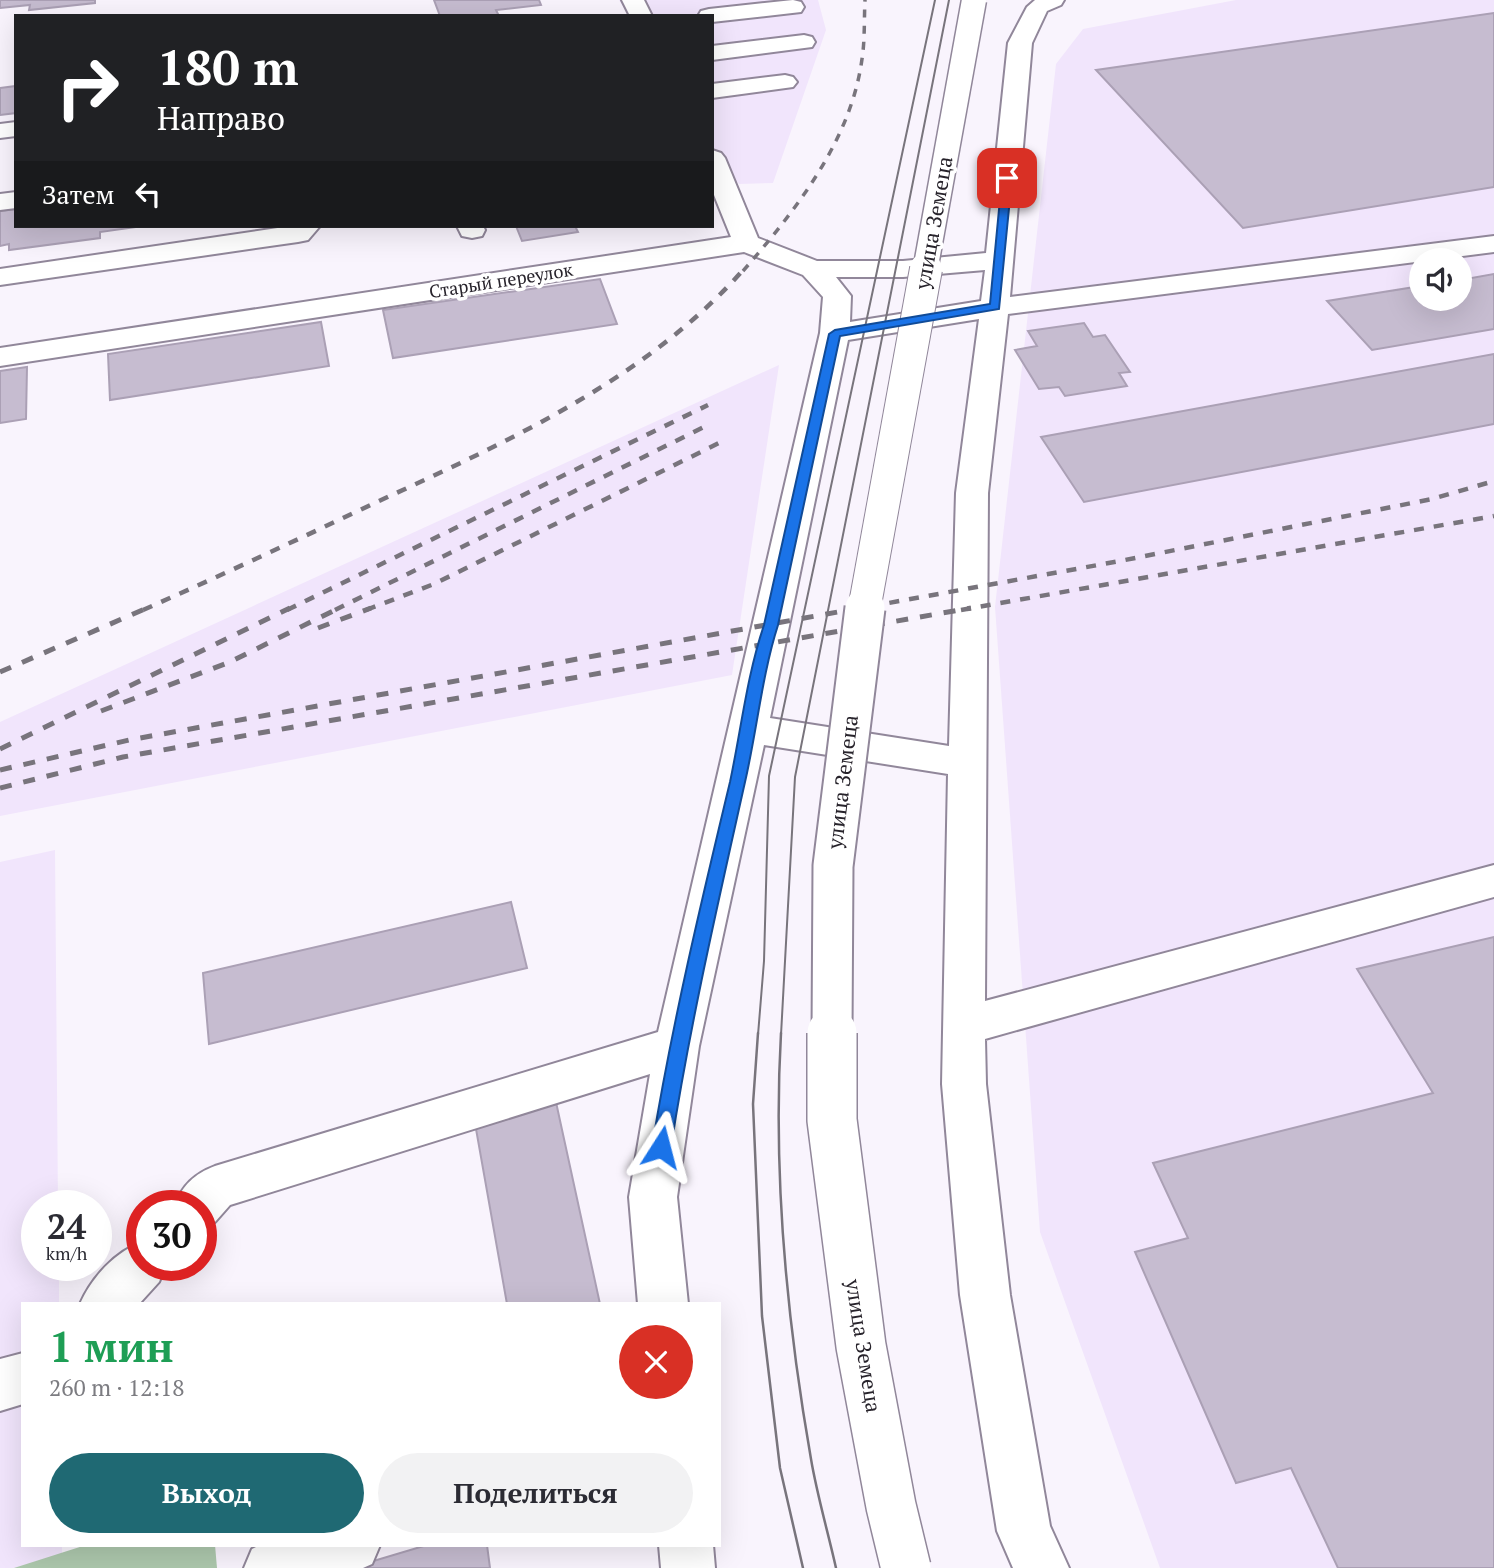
<!DOCTYPE html>
<html lang="ru">
<meta charset="utf-8">
<style>
:root{--surface:#fff;--page:#f2f2f3;--text:#2b2b33;--muted:#7c7c81;--accent:#1f6973}
body{margin:0;font-family:"PT Serif",serif;background:var(--page);color:var(--text);height:100vh;display:flex;flex-direction:column;font-size:26px;white-space:nowrap}
*{box-sizing:border-box;margin:0}
p{font-size:23px;color:var(--muted)}
.icon{flex:none;width:38px;height:38px;fill:none;stroke:currentColor;stroke-width:2;stroke-linecap:round;stroke-linejoin:round}
.map{position:relative;flex:1;overflow:hidden}
.drawer{position:absolute;left:21px;top:1302px;width:700px;height:245px;display:flex;flex-direction:column;background:var(--surface);border-radius:0px;box-shadow:0 7px 28px #0002}
.drawer>*{flex:none}
.guide{position:absolute;left:14px;top:14px;width:700px;height:214px;border-radius:0px;box-shadow:0 7px 28px #0002;background:#202124;color:#fff;overflow:hidden}
.tools{position:absolute;left:1409px;top:248px;display:grid;gap:14px}
.tools a{display:grid;place-items:center;width:63px;height:63px;border-radius:50%;background:var(--surface);box-shadow:0 7px 28px #0002;font-size:35px}
.speed{position:absolute;left:21px;top:1190px;display:flex;gap:14px;font-size:35px;font-weight:700;text-align:center}
.speed>*{display:grid;place-content:center;width:91px;height:91px;border-radius:50%;background:var(--surface);box-shadow:0 7px 28px #0002;line-height:1}
.speed small{font-size:18px;font-weight:400}
.speed .limit{border:10px solid #d22;background:#fff;color:#111}
.pin{position:absolute;display:grid;place-items:center;width:60px;height:60px;color:#fff;margin:-30px;border-radius:14px;box-shadow:0 4px 10px #0006}
.me{position:absolute;width:77px;margin:-38px;rotate:9deg;stroke-linejoin:round;filter:drop-shadow(0 0 5px #0008)}
.turn{display:flex;align-items:center;gap:24px;height:147px;padding:0 28px;font-size:32px}
.turn .icon{width:91px;height:91px;stroke-width:2.5}
.turn b{display:block;font-size:49px;line-height:60px}
.then{display:flex;align-items:center;height:66px;padding:0 28px;background:#0003;gap:14px;font-size:26px}
.round{display:grid;place-items:center;flex:none;width:74px;height:74px;border-radius:37px;background:var(--page)}
.headline{display:flex;align-items:center;justify-content:space-between;height:119px;padding:0 28px}
h1{font-size:42px;font-weight:700;line-height:52px;color:#1e9e55}
.button{display:flex;gap:14px;margin-top:auto;padding:14px 28px}
.button a{flex:1;height:80px;border-radius:42px;background:var(--accent);color:#fff;font-size:28px;font-weight:700;line-height:80px;text-align:center}
.button a+a{background:var(--page);color:var(--text)}
.map>svg:first-child{display:block}
.built{fill:#f1e5fc;fill-rule:evenodd}
.forest{fill:#adc8ad}
.building{fill:#c6bcd0;stroke:#aba0b5;stroke-width:2}
.lines{fill:none;stroke-linecap:round;stroke-linejoin:round}
.minor-casing{stroke:#91879a;stroke-width:4}
.minor{fill:#fff;fill-rule:evenodd}
.tram-far1{stroke:#78747c;stroke-width:2}
.tram{stroke:#78747c;stroke-width:2.5}
.rail-far2{stroke:#78747c;stroke-width:3.5;stroke-dasharray:8 8;stroke-linecap:butt}
.rail-far1{stroke:#78747c;stroke-width:4.5;stroke-dasharray:10 10;stroke-linecap:butt}
.rail{stroke:#78747c;stroke-width:5;stroke-dasharray:12 12;stroke-linecap:butt}
.major-bridge-far3-casing{stroke:#91879a;stroke-width:27;stroke-linecap:butt}
.major-bridge-far2-casing{stroke:#91879a;stroke-width:34;stroke-linecap:butt}
.major-bridge-far1-casing{stroke:#91879a;stroke-width:43;stroke-linecap:butt}
.major-bridge-casing{stroke:#91879a;stroke-width:52;stroke-linecap:butt}
.major-bridge-far3{stroke:#fff;stroke-width:24}
.major-bridge-far2{stroke:#fff;stroke-width:32}
.major-bridge-far1{stroke:#fff;stroke-width:39}
.major-bridge{stroke:#fff;stroke-width:49}
.route{fill:#1a73e8;stroke:#114b97;stroke-width:2}
.labels{text-anchor:middle;stroke-width:7;stroke-linejoin:round;paint-order:stroke}
.far-street-label{font-size:18px;fill:#27232b;stroke:#fff}
.street-label{font-size:21px;fill:#27232b;stroke:#fff}
</style>
<div class="map">
<svg width="1494" height="1568" viewBox="0 0 1494 1568">
<rect width="100%" height="100%" fill="#f9f4fd"/>
<path class="built" d="M619 0H818L826 30 773 183 739 184 712 154V16H629Z
M1236 0H1494V1568H1160L1040 1232 995 607 1056 64 1083 29ZM1421 261H1460V299H1421Z
M779 365 732 675 0 816V722Z
M55 850 58 1206H37V1265H59V1304H23V1545H62V1554L18 1568H0V862Z"/>
<path class="forest" d="M86 1545H215L217 1568H14Z"/>
<path class="building" d="M0 0H95V3L29 10 30 5 0 8Z
M434 0H539L541 5 496 10 499 16H440Z
M1494 13V187L1243 228 1096 70Z
M16 86V113L0 115V88Z
M16 204V226H143L100 232V238L9 250V244L0 246V211L15 209Z
M516 226H575L578 232 522 241Z
M1494 274V329L1372 350 1327 301 1421 286V299H1460V280Z
M600 279 617 324 393 358 383 310Z
M321 322 329 366 110 400 108 354Z
M1084 323 1093 337 1105 335 1130 372 1119 373 1127 386 1065 396 1059 387 1039 389 1015 350 1037 346 1028 331Z
M1494 354V424L1084 502 1041 437Z
M27 367 26 419 0 423V371Z
M511 902 527 968 209 1044 203 973Z
M1494 937V1568H1338L1291 1468 1236 1483 1135 1252 1188 1238 1153 1163 1433 1093 1357 969Z
M554 1093 600 1304H507L473 1112Z
M427 1545H487L490 1568H350Z"/>
<g class="lines">
<defs>
<path id="minor" d="M622 0H644L652 16H630Z
M793 0 801 2 804 7 801 12 712 22V16H698L701 11 709 9Z
M1035 0H1064L1061 5 1047 11 1032 43 1010 297 1494 236V252L1008 314 988 493 985 1001 1494 865V897L985 1039 986 1084 1010 1295 1050 1526 1069 1568H1013L997 1531 960 1295 942 1084 948 774 764 745 699 1046 677 1197 688 1304H638L629 1197 650 1074 230 1205 215 1222 201 1227V1206H174C183 1185 194 1174 215 1166L658 1032 820 333 823 297 803 275 744 252 0 366V348L731 237 712 190V150L721 153 725 158 758 238 817 261H903L986 253 1008 43 1027 7ZM985 270 981 301 850 322 851 296 836 277H903ZM979 319 956 493 949 746 770 718 848 340Z
M804 35 812 37 815 42 812 47 712 60V46Z
M785 75 793 77 797 82 793 87 712 98V84Z
M16 122V136L0 138V124Z
M16 192V208L0 210V194Z
M291 226H320L308 240 298 242 0 285V269Z
M457 226H483L485 230 482 236 472 238 462 236Z
M142 1242V1265H166L159 1282 139 1304H80C92 1277 115 1252 142 1242Z
M23 1353V1404L0 1411V1359Z
M260 1545H380L372 1564 363 1568H244L252 1549Z
M659 1545H713L715 1568H661Z"/>
</defs>
<use href="#minor" class="minor-casing"/>
<use href="#minor" class="minor"/>
<path class="tram-far1" d="M758 1035 764 961 769 776 935 0
M781 1035 795 777 949 0"/>
<path class="tram" d="M758 1033 753 1104 762 1316 780 1468 803 1568
M781 1033C773 1172 787 1322 811 1459 817 1495 828 1532 836 1568"/>
<path class="rail-far2" d="M743 271C795 211 851 141 862 59 865 40 864 19 865 0"/>
<path class="rail-far1" d="M143 610C222 575 301 538 379 501 509 441 648 378 744 269
M287 610 708 405
M335 610 710 424
M366 610 434 584 719 443
M850 610 1120 561 1432 499 1494 481
M961 610 1494 516"/>
<path class="rail" d="M318 628 371 608
M0 672 147 608
M101 711 230 662 339 608
M0 749 290 608
M0 770 129 740 860 608
M0 788 123 757 971 608"/>
<defs>
<path id="major-bridge-far3" d="M925 271 974 0"/>
<path id="major-bridge-far2" d="M864 610 926 269"/>
<path id="major-bridge-far1" d="M832 1035 833 866 865 608"/>
<path id="major-bridge" d="M832 1033V1120L861 1346 891 1506 906 1568"/>
</defs>
<use href="#major-bridge-far3" class="major-bridge-far3-casing"/>
<use href="#major-bridge-far2" class="major-bridge-far2-casing"/>
<use href="#major-bridge-far1" class="major-bridge-far1-casing"/>
<use href="#major-bridge" class="major-bridge-casing"/>
<use href="#major-bridge-far3" class="major-bridge-far3"/>
<use href="#major-bridge-far2" class="major-bridge-far2"/>
<use href="#major-bridge-far1" class="major-bridge-far1"/>
<use href="#major-bridge" class="major-bridge"/>
</g>
<path class="route" d="M1007 175 1012 178 999 309 840 336 778 625C762 675 757 730 745 782 718 903 690 1024 671 1147L668 1153 661 1155 655 1153 652 1147C672 1024 701 903 730 782 741 730 747 675 764 625L829 334 835 330 990 304 1002 178Z"/>
<g class="labels">
<g class="far-street-label">
<text transform="translate(501 281) rotate(-9)" y="6">Старый переулок</text>
</g>
<g class="street-label">
<text transform="translate(934 223) rotate(-80)" y="7">улица Земеца</text>
<text transform="translate(843 782) rotate(-83)" y="7">улица Земеца</text>
<text transform="translate(863 1346) rotate(81)" y="7">улица Земеца</text>
</g>
</g>
</svg>
<div class="tools">
<a><svg class="icon" aria-label="sound" viewBox="0 0 24 24"><path d="M4 9h4l5-4v14l-5-4H4zM17 9q2 3 0 6"/></svg></a>
</div>
<div class="speed"><div>24<small>km/h</small></div><div class="limit">30</div></div>
<div class="pin" style="left:1007px;top:178px;background:#d93025"><svg class="icon" aria-label="arrive" viewBox="0 0 24 24"><path d="M6 21V4h12l-3 4 3 4H6"/></svg></div>
<svg class="me" style="left:661px;top:1147px" viewBox="-20 -20 40 40"><path d="M0-17L14 15 0 8-14 15z" fill="#1a73e8" stroke="#fff" stroke-width="4"/></svg>
<div class="guide">
<div class="turn"><svg class="icon" aria-label="right" viewBox="0 0 24 24"><path d="M7 20v-9h11M14 6l5 5-5 5"/></svg><div><b>180 m</b>Направо</div></div>
<div class="then">Затем<svg class="icon" aria-label="left" viewBox="0 0 24 24"><path d="M17 20v-9H6M10 6l-5 5 5 5"/></svg></div>
</div>
<section class="drawer">
<div class="headline"><div><h1>1 мин</h1><p>260 m · 12:18</p></div><a class="round" style="background:#d93025;color:#fff"><svg class="icon" aria-label="close" viewBox="0 0 24 24"><path d="M6 6l12 12M18 6L6 18"/></svg></a></div>
<div class="button"><a>Выход</a><a>Поделиться</a></div>
</section>
</div>
